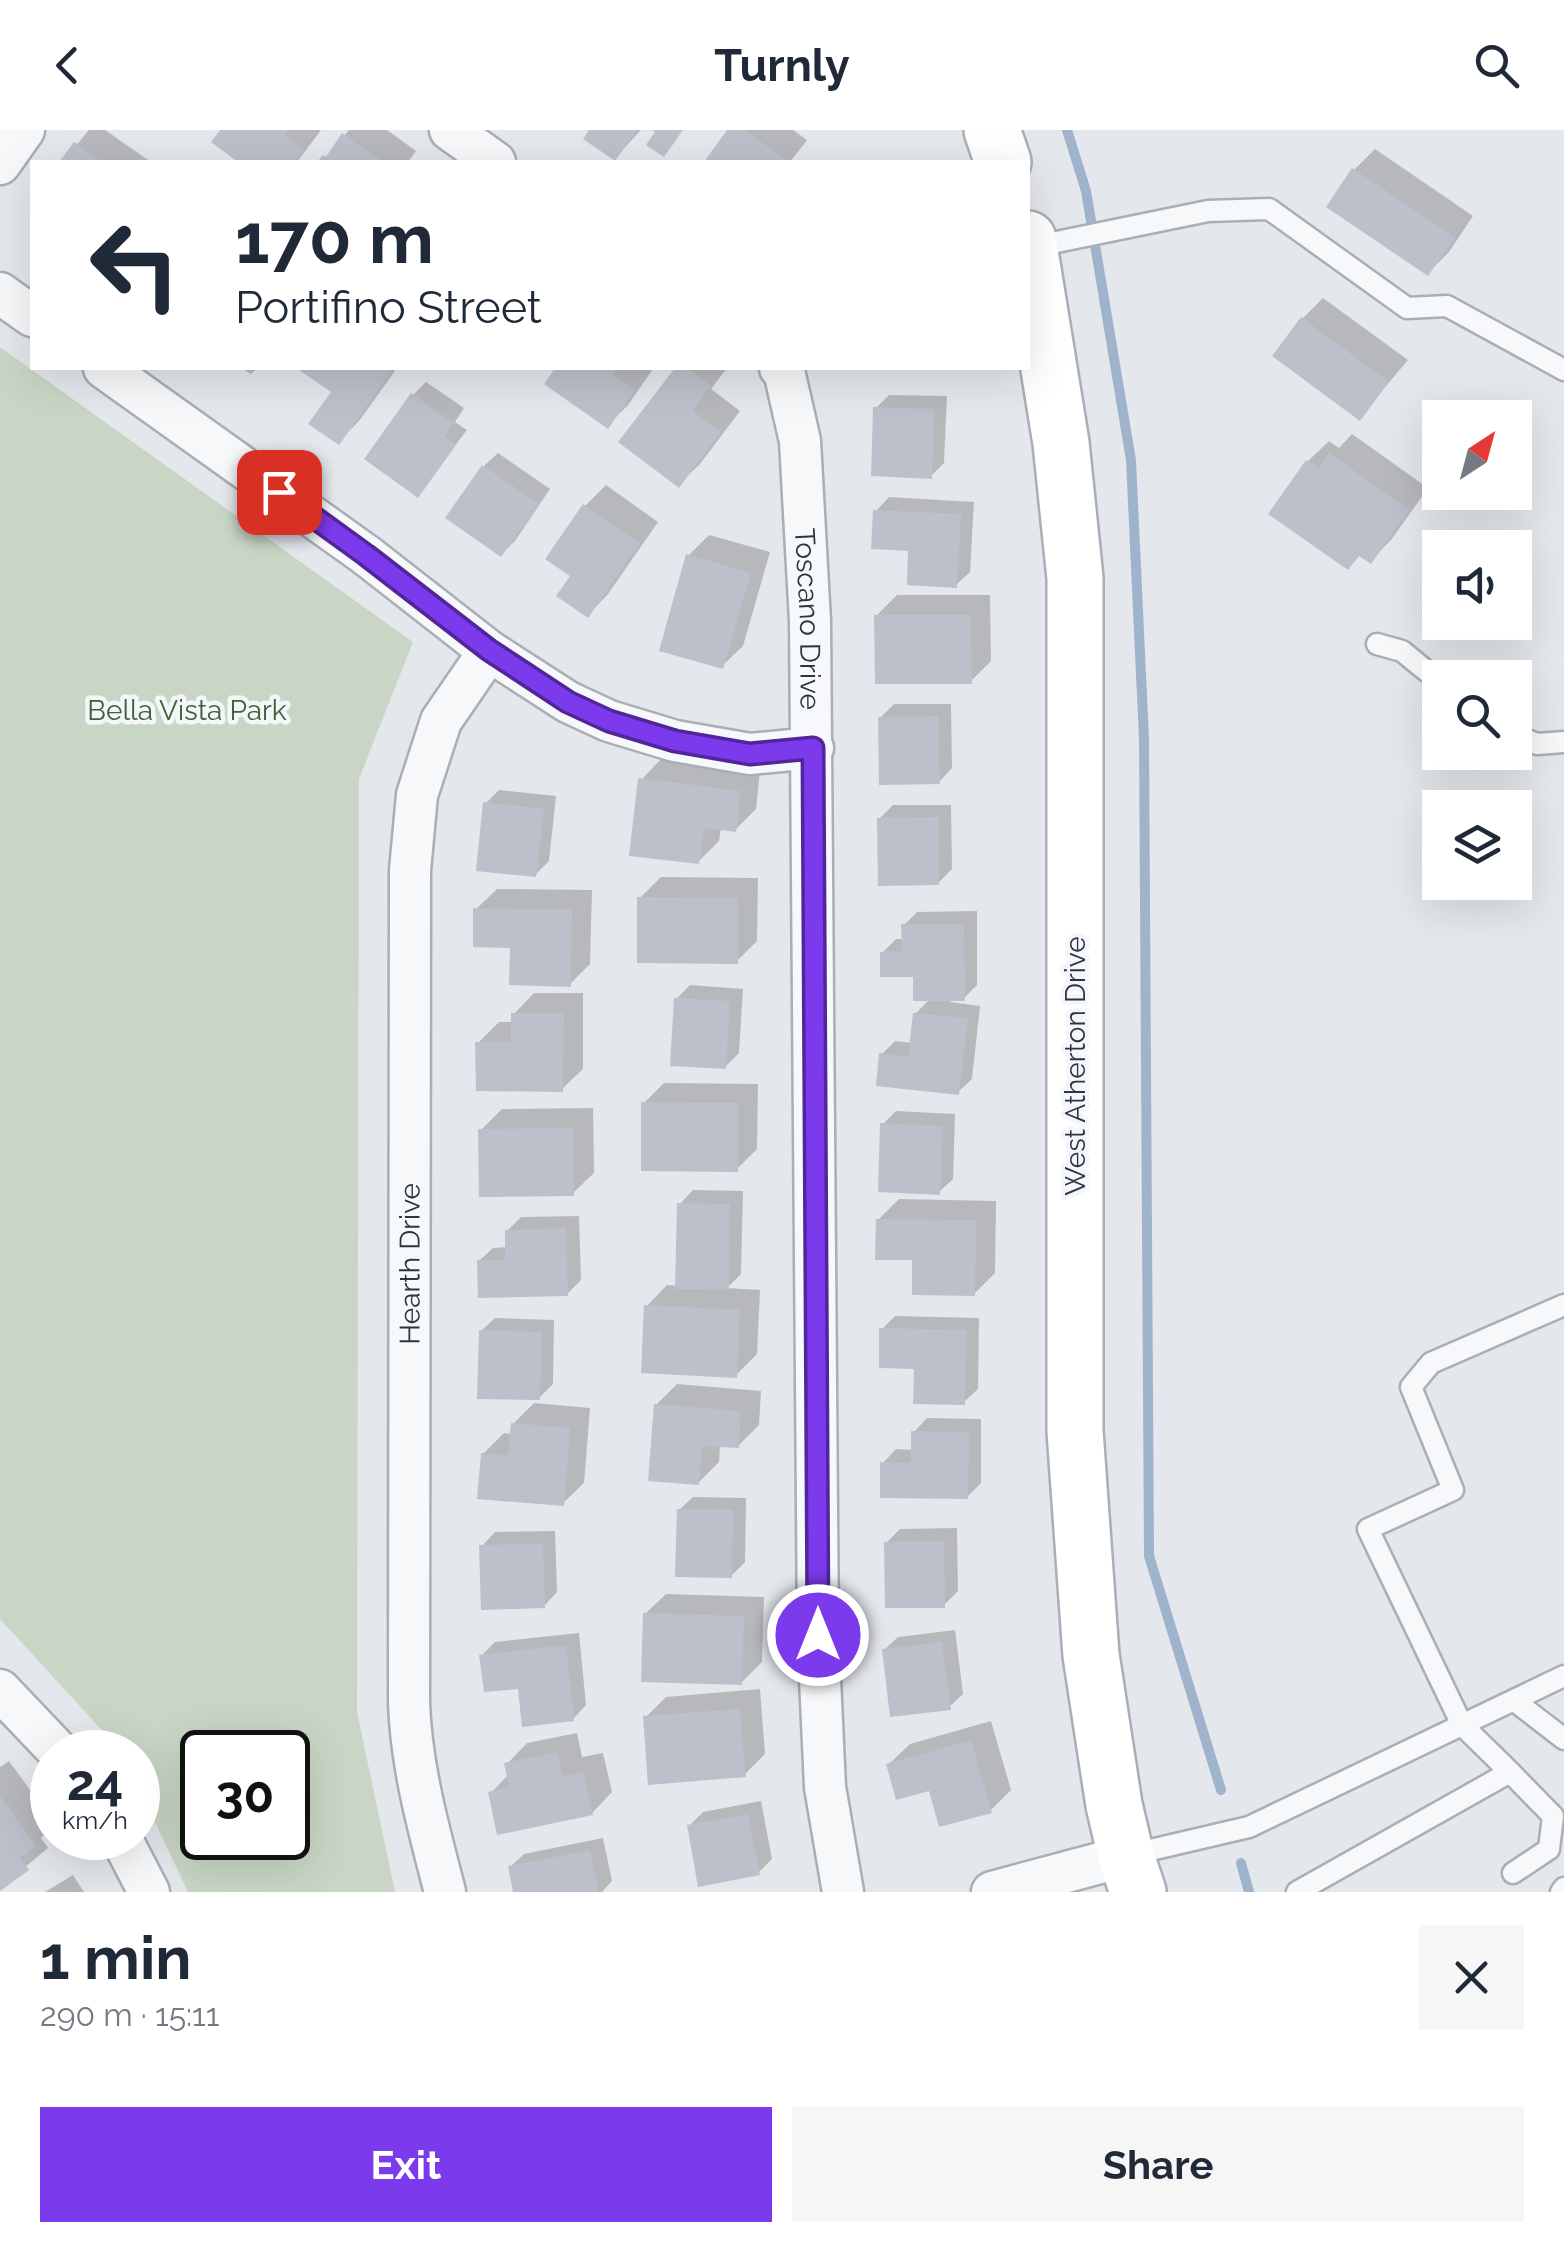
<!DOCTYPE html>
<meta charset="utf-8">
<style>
:root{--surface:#fff;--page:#f6f6f7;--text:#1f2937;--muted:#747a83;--accent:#7c3aed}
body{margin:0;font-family:Raleway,sans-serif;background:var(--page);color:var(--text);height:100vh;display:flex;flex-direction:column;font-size:38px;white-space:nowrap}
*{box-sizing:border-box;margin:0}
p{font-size:32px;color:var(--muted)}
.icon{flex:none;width:55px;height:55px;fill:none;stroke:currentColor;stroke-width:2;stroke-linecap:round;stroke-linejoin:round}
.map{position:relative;height:1762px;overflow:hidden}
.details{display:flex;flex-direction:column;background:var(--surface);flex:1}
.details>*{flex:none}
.hud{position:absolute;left:30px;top:30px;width:1000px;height:210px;border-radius:0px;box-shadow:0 10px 40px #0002;background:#fff;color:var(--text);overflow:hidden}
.needle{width:65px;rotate:36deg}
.controls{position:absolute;left:1422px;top:270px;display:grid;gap:20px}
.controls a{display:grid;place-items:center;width:110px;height:110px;border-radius:0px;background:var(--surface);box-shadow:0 10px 40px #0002;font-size:50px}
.speed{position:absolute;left:30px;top:1600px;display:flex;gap:20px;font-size:50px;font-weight:700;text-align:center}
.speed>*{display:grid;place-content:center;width:130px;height:130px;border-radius:50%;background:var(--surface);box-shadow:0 10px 40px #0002;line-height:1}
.speed small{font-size:25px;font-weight:400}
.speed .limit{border:5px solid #111;border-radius:15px;background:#fff;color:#111}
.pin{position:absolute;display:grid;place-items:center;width:85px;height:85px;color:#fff;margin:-42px;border-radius:20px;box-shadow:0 5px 15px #0006}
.me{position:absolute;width:110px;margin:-55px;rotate:0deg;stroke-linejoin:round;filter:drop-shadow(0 0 8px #0008)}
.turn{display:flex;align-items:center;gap:35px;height:210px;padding:0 40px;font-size:45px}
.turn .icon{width:130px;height:130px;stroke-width:2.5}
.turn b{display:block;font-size:70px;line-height:85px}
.round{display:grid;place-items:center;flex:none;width:105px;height:105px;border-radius:0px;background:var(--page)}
.headline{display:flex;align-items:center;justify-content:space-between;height:170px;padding:0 40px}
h1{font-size:60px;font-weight:700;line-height:75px}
.cta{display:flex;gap:20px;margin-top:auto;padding:20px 40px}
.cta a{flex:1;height:115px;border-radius:0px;background:var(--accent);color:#fff;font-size:40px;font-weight:700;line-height:115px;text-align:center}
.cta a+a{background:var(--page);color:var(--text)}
header{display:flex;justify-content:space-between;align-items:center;height:130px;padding:0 40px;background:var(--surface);font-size:45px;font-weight:700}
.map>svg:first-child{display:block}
.green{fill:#c9d6c5;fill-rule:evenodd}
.shadow{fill:#0003}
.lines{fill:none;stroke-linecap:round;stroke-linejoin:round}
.stream{stroke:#9fb4cc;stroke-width:10}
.building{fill:#bbc0ca}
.lane-casing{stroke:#a9aeb7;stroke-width:25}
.street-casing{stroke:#a9aeb7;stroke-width:45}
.secondary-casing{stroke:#a9aeb7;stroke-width:60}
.lane{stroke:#f7f8fa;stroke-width:20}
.street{stroke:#f7f8fa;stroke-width:40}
.secondary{stroke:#fff;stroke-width:55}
.route-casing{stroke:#51269a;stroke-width:25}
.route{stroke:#7c3aed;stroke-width:18}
.labels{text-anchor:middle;stroke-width:9;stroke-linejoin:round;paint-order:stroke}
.street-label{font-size:28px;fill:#2b3445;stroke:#f4f6f9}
.park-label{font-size:28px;fill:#3f6138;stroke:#f4f6f9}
</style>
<header><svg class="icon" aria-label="back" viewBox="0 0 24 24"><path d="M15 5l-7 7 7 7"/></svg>Turnly<svg class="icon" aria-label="search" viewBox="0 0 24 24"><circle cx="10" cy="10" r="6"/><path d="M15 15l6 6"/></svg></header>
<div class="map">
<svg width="1564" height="1762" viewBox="0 0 1564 1762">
<rect width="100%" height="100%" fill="#e4e7ec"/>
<path class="green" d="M0 217 413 512 359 649 357 1582 395 1762H188L138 1656V1622H122L0 1489ZM202 1622H288V1708H202Z"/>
<path class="shadow" d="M89 0H105L151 32H62Z
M223 0H321L297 32H242L215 12Z
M349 0H387L416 21 408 32H322Z
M592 0H641L615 28Z
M730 0H793L807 10 790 32H707Z
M1375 19 1473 86 1449 122 1428 143 1354 40Z
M1323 168 1408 230 1359 288 1275 225 1303 188Z
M241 238H257L251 244Z
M304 238H397L359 291 338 312 334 261Z
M558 238H652L653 239 628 275 607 296 547 254Z
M678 238H727L711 259 740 281 700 334 679 354 622 311Z
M426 252 464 278 455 292 467 300 418 364 413 265Z
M889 265 947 266 944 333 931 346 876 278Z
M1352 304 1428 358 1391 410 1371 430 1361 424 1348 437 1308 331 1329 311 1339 318Z
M498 323 550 359 515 411 501 424 449 387 484 336Z
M606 355 658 392 608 464 588 485 573 445 585 376Z
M889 367 974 372 970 442 956 455 911 419 876 381Z
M709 405 770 422 743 516 722 536 688 426Z
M897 465H990L991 531 971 551 876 486Z
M894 574H951L952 638 939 652 880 588Z
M661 629 760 641 756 679 735 700 721 698 719 711 698 732 641 650Z
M499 660 556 666 549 731 536 744 486 673Z
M893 675H951L952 739 938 753 879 689Z
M661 747 758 748 757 811 737 831 640 768Z
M497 759 592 760 590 834 570 854 512 816 476 779Z
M977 781V855L963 869H950V872L980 876 972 949 958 962 882 924 895 911 912 913 915 884 930 869 915 845 882 823 896 809H904V795L917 782Z
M690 855 743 859 739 923 725 937 676 869Z
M534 863H583V939L562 959 478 913 499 892H514V884Z
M664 953 758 954 757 1019 737 1039 644 973Z
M593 978 594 1043 573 1063 481 1000 502 979Z
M896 981 955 984 953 1049 939 1062 883 994Z
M693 1060 743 1061 741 1144 727 1158 760 1160 757 1224 736 1245 647 1176 667 1155 678 1156 680 1074Z
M899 1069 996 1071 995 1143 974 1164 915 1128 878 1090Z
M579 1086 581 1150 567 1164 479 1131 493 1118 508 1117 507 1101 521 1087Z
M895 1186 979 1188 978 1259 964 1272 916 1236 882 1199Z
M495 1188 554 1190 553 1254 539 1268 481 1201Z
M677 1254 761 1261 759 1295 738 1316 720 1315 719 1332 699 1352 656 1275Z
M534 1273 590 1278 584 1353 563 1373 483 1324 504 1303 513 1304V1294Z
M927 1288 981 1289V1353L967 1367 883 1333 896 1319 914 1320V1302Z
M693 1367 746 1368 745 1432 731 1446 679 1380Z
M957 1398 958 1461 944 1475 886 1413 900 1399Z
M555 1401 557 1462 544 1476 482 1416 495 1402Z
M666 1464 764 1467 762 1532 741 1553 645 1484Z
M955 1500 963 1564 949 1577 884 1520 898 1507Z
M579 1503 586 1575 573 1589 520 1556 482 1525 495 1512Z
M760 1559 765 1624 745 1644 646 1587 666 1567Z
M991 1591 1011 1660 990 1681 931 1658 889 1634 910 1614Z
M577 1603 582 1627 603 1623 612 1662 592 1683 491 1663 509 1644 507 1634 527 1613Z
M9 1631 52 1690V1696L41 1708 48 1718 0 1758V1637Z
M761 1671 772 1729 759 1742 689 1696 703 1682Z
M603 1708 612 1751 602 1762H515L510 1737 524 1724Z
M73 1745 84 1762H45Z"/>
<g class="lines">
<path class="stream" d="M1067 0 1086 61 1131 330 1144 609 1149 1426 1221 1660
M1241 1733 1249 1762"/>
</g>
<path class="building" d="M220 0H288L284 5 304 20 294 32H238L211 12Z
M589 0H637L615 31 583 9Z
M651 0H683L664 27 646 15 655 2Z
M727 0H744L790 32H704Z
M342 3 383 32H317L323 25 326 27Z
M74 12 102 32H59Z
M1352 38 1455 107 1428 146 1326 77Z
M1301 187 1389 252 1360 291 1272 226Z
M301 238H394L339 315 308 294 331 262 299 240Z
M555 238H618L613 245 635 260 608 299 544 254Z
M675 238H687L711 255 692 281 721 302 679 358 618 312Z
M411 263 453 293 444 306 456 315 418 368 364 329Z
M873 277 934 279 932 349 871 346Z
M1329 323 1409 380 1371 434 1359 426 1348 440 1268 384 1306 330 1319 338Z
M482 335 539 374 501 427 445 388Z
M583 374 640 413 588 488 556 466 570 446 545 429Z
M873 380 961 384 957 458 907 455 908 421 871 419Z
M686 424 751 443 723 539 659 521Z
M874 485H971L972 554H875Z
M938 586 940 654 879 655 878 587Z
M638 648 741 661 736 702 704 698 699 734 629 726Z
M483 672 544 679 536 747 476 741Z
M939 687V755L878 756 877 688Z
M637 767 738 768V834L637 833Z
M473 778 572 780 571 857 509 855 510 818 473 817Z
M901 794H964L965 871H913V847H880V822L902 821Z
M674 868 730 871 726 939 670 936Z
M511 883H564L563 962 476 961 475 912H511Z
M913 883 968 888 959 965 876 956 879 923 908 927Z
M641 972 738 973V1042L641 1041Z
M880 993 943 996 940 1065 878 1062Z
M574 998V1066L479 1067 478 999Z
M677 1073 730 1074 729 1160 675 1159Z
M876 1089 976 1090 975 1166 912 1165V1130H875Z
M566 1098 568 1166 478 1168 477 1130H505V1100Z
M644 1175 740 1180 737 1248 641 1243Z
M879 1198 967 1200 965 1275 913 1274 914 1239 879 1238Z
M479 1200 542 1202 540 1270 477 1269Z
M654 1274 741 1281 739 1318 702 1316 699 1355 648 1351Z
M511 1293 570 1298 564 1376 477 1369 481 1323 508 1325Z
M911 1301 969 1302 968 1369 880 1368V1332L911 1333Z
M677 1379 733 1380 732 1448 675 1447Z
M944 1411 945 1478H885L884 1412Z
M543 1414 545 1478 481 1480 479 1415Z
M643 1483 744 1486 742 1555 641 1552Z
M942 1512 951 1580 890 1587 882 1519Z
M566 1515 574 1591 522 1597 518 1559 484 1562 479 1525Z
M740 1579 746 1647 648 1655 643 1586Z
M971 1610 992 1683 939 1697 929 1661 896 1670 886 1634Z
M557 1622 562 1646 583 1642 593 1685 497 1705 488 1662 509 1657 504 1633Z
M0 1666 36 1716 20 1728 29 1740 0 1761Z
M748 1684 760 1745 698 1757 687 1695Z
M590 1720 599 1762H513L508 1736Z"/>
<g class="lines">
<defs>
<path id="lane" d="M1032 117 1208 81 1269 79 1407 178 1447 176 1564 240
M1377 514 1402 521 1440 552
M1515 605 1537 614 1564 612
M1516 1572 1564 1609
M1510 1642 1553 1686 1549 1719 1513 1743
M1129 1725 1249 1697 1564 1546
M1297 1762 1510 1642 1462 1595 1368 1399 1453 1360 1411 1257 1431 1233 1564 1175
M1561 1762 1564 1758"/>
<g id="street">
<path d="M450 0 495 32"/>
<path d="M0 34 24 0"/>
<path d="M0 163 32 186"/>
<path d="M104 238 366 425 489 521 568 572 609 591 675 611 750 624 813 618"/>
<path id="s1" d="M780 238 784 241 800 311 810 491 818 1505 825 1657 843 1762"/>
<path d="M0 1560 59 1622"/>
<path d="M121 1708 149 1762"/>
<path id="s2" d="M445 1762C429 1700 411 1637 409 1572L410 740 417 665 441 591 489 521"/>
<path d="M992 1762 1126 1726"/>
</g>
<path id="secondary" d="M992 0 1003 32
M1028 109 1061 313 1075 448V1301L1091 1525 1114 1675 1126 1726 1138 1762"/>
</defs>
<use href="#lane" class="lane-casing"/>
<use href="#street" class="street-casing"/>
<use href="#secondary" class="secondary-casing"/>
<use href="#lane" class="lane"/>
<use href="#street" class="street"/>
<use href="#secondary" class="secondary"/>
</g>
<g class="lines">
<defs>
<path id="route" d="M279 362 366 425 489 520 568 572 609 591 675 611 750 624 813 618 818 1505"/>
</defs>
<use href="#route" class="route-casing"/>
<use href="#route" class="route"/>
</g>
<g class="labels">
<g class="street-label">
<text dy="10" stroke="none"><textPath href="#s1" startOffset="255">Toscano Drive</textPath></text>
<text transform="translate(1075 936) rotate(-90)" y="10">West Atherton Drive</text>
<text dy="10" stroke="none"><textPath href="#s2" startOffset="632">Hearth Drive</textPath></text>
</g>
<g class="park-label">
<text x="187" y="590">Bella Vista Park</text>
</g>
</g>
</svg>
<div class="controls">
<a><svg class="needle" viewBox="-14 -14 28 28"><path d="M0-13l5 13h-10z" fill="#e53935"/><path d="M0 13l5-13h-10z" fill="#747a83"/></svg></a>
<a><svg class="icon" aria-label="sound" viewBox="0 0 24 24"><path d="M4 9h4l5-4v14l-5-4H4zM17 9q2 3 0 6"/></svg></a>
<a><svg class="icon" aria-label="search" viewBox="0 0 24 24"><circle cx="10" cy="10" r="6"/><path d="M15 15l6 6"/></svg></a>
<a><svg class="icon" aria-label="layers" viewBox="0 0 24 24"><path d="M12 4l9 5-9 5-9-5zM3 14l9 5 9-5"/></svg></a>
</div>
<div class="speed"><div>24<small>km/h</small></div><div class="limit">30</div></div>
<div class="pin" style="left:279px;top:362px;background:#d93025"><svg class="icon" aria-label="arrive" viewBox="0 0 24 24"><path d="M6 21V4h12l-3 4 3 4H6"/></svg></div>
<svg class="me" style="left:818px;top:1505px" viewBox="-20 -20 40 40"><circle r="17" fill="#7c3aed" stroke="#fff" stroke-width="3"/><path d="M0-11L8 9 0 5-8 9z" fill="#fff"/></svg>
<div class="hud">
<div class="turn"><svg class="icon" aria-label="left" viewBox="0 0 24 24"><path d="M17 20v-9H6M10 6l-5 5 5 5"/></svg><div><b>170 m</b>Portifino Street</div></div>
</div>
</div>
<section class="details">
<div class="headline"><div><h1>1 min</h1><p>290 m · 15:11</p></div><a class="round"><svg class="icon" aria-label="close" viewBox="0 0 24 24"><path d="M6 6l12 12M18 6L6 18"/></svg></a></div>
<div class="cta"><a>Exit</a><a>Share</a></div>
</section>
